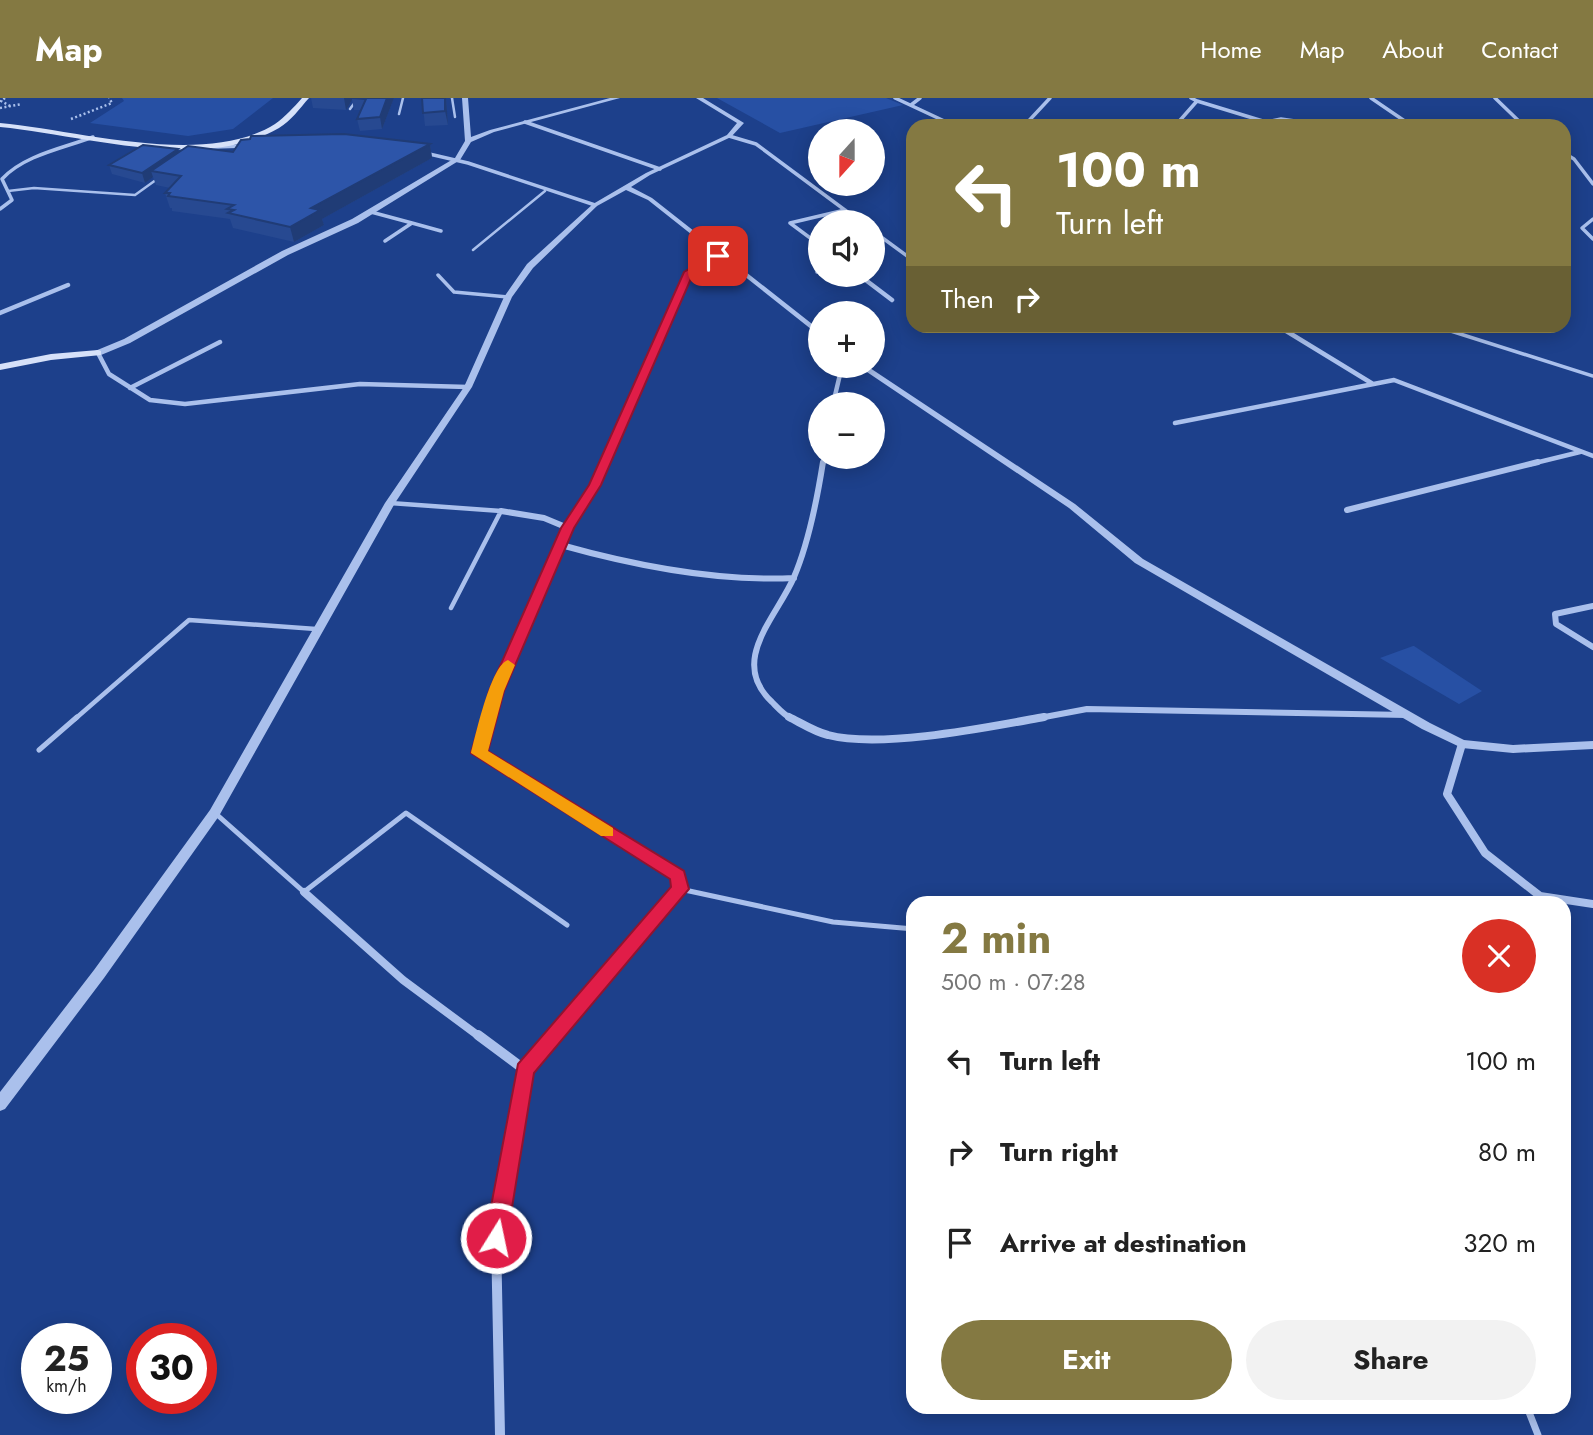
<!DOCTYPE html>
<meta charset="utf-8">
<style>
:root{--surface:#fff;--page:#f2f2f2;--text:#222;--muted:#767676;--accent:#847942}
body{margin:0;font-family:Jost,sans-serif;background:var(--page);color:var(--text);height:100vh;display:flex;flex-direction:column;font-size:26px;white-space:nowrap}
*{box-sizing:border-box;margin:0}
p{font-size:23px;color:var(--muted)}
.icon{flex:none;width:38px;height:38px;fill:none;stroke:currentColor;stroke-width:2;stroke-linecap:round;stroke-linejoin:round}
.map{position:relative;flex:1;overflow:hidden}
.sheet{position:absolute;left:906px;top:798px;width:665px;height:518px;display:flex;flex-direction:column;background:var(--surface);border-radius:21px;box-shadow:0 4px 18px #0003}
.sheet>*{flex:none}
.hud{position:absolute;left:906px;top:21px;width:665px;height:214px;border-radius:21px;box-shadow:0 4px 18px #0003;background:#847942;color:#fff;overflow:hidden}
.needle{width:46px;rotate:201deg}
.buttons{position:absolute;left:808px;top:21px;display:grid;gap:14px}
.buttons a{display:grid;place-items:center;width:77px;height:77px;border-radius:50%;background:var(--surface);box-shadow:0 4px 18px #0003;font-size:35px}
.speed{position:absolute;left:21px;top:1225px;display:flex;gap:14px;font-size:35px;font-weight:700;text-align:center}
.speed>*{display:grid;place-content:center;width:91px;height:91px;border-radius:50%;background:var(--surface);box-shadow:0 4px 18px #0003;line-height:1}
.speed small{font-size:18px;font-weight:400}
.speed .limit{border:10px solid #d22;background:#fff;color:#111}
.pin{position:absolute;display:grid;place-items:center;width:60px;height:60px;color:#fff;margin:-30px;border-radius:14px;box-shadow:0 4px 10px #0006}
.me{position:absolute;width:77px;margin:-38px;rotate:10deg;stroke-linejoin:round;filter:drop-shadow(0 0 5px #0008)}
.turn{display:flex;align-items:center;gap:24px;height:147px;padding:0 35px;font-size:32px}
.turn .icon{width:91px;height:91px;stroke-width:2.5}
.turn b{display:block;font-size:49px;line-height:60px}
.then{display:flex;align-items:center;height:66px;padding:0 35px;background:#0003;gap:14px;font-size:26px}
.round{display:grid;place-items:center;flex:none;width:74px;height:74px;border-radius:37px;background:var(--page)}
.headline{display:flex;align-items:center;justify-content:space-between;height:119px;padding:0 35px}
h1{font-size:42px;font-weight:700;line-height:52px;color:var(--accent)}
.action{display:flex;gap:14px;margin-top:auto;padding:14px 35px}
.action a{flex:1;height:80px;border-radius:42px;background:var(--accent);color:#fff;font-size:28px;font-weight:700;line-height:80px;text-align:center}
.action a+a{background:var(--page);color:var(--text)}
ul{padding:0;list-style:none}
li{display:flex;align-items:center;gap:21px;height:91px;padding:0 35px}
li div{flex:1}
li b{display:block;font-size:26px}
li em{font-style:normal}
header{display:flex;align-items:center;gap:42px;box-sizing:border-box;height:98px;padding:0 35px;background:var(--accent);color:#fff}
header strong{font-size:33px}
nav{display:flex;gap:38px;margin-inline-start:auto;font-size:24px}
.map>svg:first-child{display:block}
.green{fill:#2750a4}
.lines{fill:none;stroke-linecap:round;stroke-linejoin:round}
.path{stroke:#aac0ec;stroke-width:2.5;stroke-dasharray:2 2.5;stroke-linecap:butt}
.service-far4{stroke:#aac0ec;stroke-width:2.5}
.service-far3{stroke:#aac0ec;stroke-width:3.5}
.service-far2{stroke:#aac0ec;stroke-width:4.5}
.service-far1{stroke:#aac0ec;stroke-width:5}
.service{stroke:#aac0ec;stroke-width:7}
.minor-far4{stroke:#aac0ec;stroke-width:3.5}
.minor-far3{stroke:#aac0ec;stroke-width:4.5}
.minor-far2{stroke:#aac0ec;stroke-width:6}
.minor-far1{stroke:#aac0ec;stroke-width:8}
.minor{stroke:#aac0ec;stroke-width:10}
.tertiary{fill:#aac0ec;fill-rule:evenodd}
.secondary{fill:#d6e1f9;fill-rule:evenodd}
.wall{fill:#274991}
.shaded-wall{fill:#203c76}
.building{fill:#2d55a9;stroke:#203c76;stroke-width:2}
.route{fill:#e11d48;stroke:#92132f;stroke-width:2}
.slow{fill:#f59e0b}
</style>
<header>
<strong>Map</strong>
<nav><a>Home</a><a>Map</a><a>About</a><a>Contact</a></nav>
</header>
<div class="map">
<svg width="1593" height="1337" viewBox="0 0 1593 1337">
<rect width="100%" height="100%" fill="#1d408b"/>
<path class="green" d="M122 0H273L233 31 188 38 90 25 124 3Z
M717 0H886L903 7 780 35Z
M1413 548H1414L1482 593 1459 606 1380 560Z"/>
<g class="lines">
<path class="path" d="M5 0 1 3 10 8
M0 10 22 6
M71 21 112 5 109 0"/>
<path class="service-far4" d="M452 0 455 19
M350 11 358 0
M399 16 403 0
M8 93 34 90 135 97 160 79
M473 152 545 93"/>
<path class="service-far3" d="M817 174 821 173
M438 177 454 194 508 199
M1435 228 1593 278"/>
<path class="service-far2" d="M390 405 501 413 451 510
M75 621 189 522 316 531"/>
<path class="service-far1" d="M39 652 77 619
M215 715 304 794 406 715 567 827
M680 791 833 824 914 831"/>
<path class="service" d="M1527 1309 1538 1337"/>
<path class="minor-far4" d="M895 0 955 28
M1371 0 1412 28
M1495 0 1524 28
M1197 3 1266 24 1265 28
M911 7 920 0
M525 24 660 71
M1266 24 1281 21 1330 28
M1024 28 1050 0
M1175 28 1197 3 1191 0
M729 38 756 46 861 124
M213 49 246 48
M425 55 468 65 595 107
M1564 55 1574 61 1593 86
M0 111 12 102 2 81C24 57 64 50 93 39
M371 114 412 125 385 143
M1593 121 1582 130 1593 141
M412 125 441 133
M790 125 845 112
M790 125 821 148
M873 133 914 163
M709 163 718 158"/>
<path class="minor-far3" d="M912 161 914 163
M859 177 892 202
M0 215 68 187
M1278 228 1373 286
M98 255 109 276 150 302 185 306 360 286 468 289
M130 290 220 244
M833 306 842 268
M1175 325 1394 282 1593 358
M604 366 689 174 712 161
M823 366 824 359
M1531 366 1580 354"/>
<path class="minor-far2" d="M605 364 561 447C636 468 716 484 794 480
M1347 412 1538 364
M501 413 544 420 568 430
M1593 508 1555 516 1556 526 1593 549
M488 621 496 592 561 447
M792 621C784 617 778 610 772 604 728 563 777 519 794 479 809 444 817 402 823 364
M1034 621 1087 611 1407 617"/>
<path class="minor-far1" d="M489 619 479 655 678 778 680 791 553 939
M789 619C801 625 815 634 828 637 881 651 989 629 1044 619
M1462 646 1447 696 1485 755 1540 798 1593 806
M304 794 403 882 480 939"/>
<path class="minor" d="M478 937 525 972
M500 1337 496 1140 525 972 555 937"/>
<path class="tertiary" d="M462 0H468L471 39 490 32 610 0H620L494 34 471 44 460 62 358 125 288 157 130 245 101 257H95V253L124 241 282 153 352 121 455 60 465 43Z
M696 0H703L744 25 731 39 650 77 631 89 652 100 821 233V239L648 102 626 92 597 108 533 170 512 199 472 289 395 405 219 718 104 880 5 1011 0 1013V994L94 872 210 712 385 405 464 289 504 199 527 166 593 106 646 75 727 37 737 25Z
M858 268H867L1075 406 1143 461 1430 625 1464 642 1513 647 1593 643V651L1513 655 1462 650 1422 631 1135 465 1069 410Z"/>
<path class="secondary" d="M302 0H309C300 10 291 23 279 30 202 75 84 37 0 29V25C78 32 205 70 275 26 285 19 294 9 302 0Z
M98 252 101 253V257L51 262 0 272V266L51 256Z"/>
</g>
<path class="wall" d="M311 0H394L382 31 360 33 357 21 361 12H354L352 2 346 12 313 10Z
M422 0H446L448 27 425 28Z
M430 46 432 60 322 121 324 127 294 144 233 130 230 121 172 113V110H170L165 95 170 90 156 87 153 79 145 85 112 76 109 67 179 54H233Z"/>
<path class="shaded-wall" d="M344 0H353H352V2L346 12Z
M387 0H394L382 31 380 19Z
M445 0H446L448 27 445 13Z
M430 46 432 60 322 121 324 127 294 144 290 129 311 110Z
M178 51 181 61 151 73 153 79 145 85 142 75Z"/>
<path class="building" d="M352 0H387L380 19 357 21 366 1Z
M422 0H445V13L423 15Z
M344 36 430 46 311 110 320 112 290 129 228 115 234 112 227 111 234 107 168 98 170 95H165L181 78 151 73 188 48 233 54 241 42 250 41 251 38Z
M143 47 178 51 142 75 109 67Z"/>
<path class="route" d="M714 156 723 158 693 176 601 387 574 430 504 593 488 653 684 773 689 791 534 975 507 1140 504 1148 496 1151 489 1148 485 1140 518 966 671 789 670 781 471 655 489 593 561 430 589 387 684 174Z"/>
<path class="slow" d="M508 562 515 567 504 593 488 653 613 730V738H601L471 655C476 636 491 567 508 562Z"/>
</svg>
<div class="buttons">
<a><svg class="needle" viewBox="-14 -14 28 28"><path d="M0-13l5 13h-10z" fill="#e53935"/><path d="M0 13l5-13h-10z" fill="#767676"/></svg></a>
<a><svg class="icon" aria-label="sound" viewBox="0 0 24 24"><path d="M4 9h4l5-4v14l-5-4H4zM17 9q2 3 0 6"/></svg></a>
<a>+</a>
<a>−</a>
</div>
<div class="speed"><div>25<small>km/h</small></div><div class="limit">30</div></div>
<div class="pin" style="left:718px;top:158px;background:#d93025"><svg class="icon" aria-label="arrive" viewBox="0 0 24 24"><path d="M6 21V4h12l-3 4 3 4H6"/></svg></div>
<svg class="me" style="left:496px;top:1140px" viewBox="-20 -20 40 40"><circle r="17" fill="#e11d48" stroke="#fff" stroke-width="3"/><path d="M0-11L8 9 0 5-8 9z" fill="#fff"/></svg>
<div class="hud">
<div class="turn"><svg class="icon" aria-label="left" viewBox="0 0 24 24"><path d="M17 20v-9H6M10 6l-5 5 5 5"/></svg><div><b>100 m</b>Turn left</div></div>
<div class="then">Then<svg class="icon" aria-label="right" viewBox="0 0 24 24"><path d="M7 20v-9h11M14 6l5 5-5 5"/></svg></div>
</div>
<section class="sheet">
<div class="headline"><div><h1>2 min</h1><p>500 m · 07:28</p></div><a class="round" style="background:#d93025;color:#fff"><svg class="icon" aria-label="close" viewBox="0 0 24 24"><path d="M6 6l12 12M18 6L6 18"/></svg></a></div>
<ul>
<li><svg class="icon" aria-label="left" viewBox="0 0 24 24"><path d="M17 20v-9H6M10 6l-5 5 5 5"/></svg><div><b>Turn left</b></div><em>100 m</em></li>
<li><svg class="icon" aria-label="right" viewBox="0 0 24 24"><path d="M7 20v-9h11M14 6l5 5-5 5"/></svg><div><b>Turn right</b></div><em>80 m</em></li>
<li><svg class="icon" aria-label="arrive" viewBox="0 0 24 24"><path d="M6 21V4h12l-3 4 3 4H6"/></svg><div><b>Arrive at destination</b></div><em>320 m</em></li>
</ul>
<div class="action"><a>Exit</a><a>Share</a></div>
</section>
</div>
